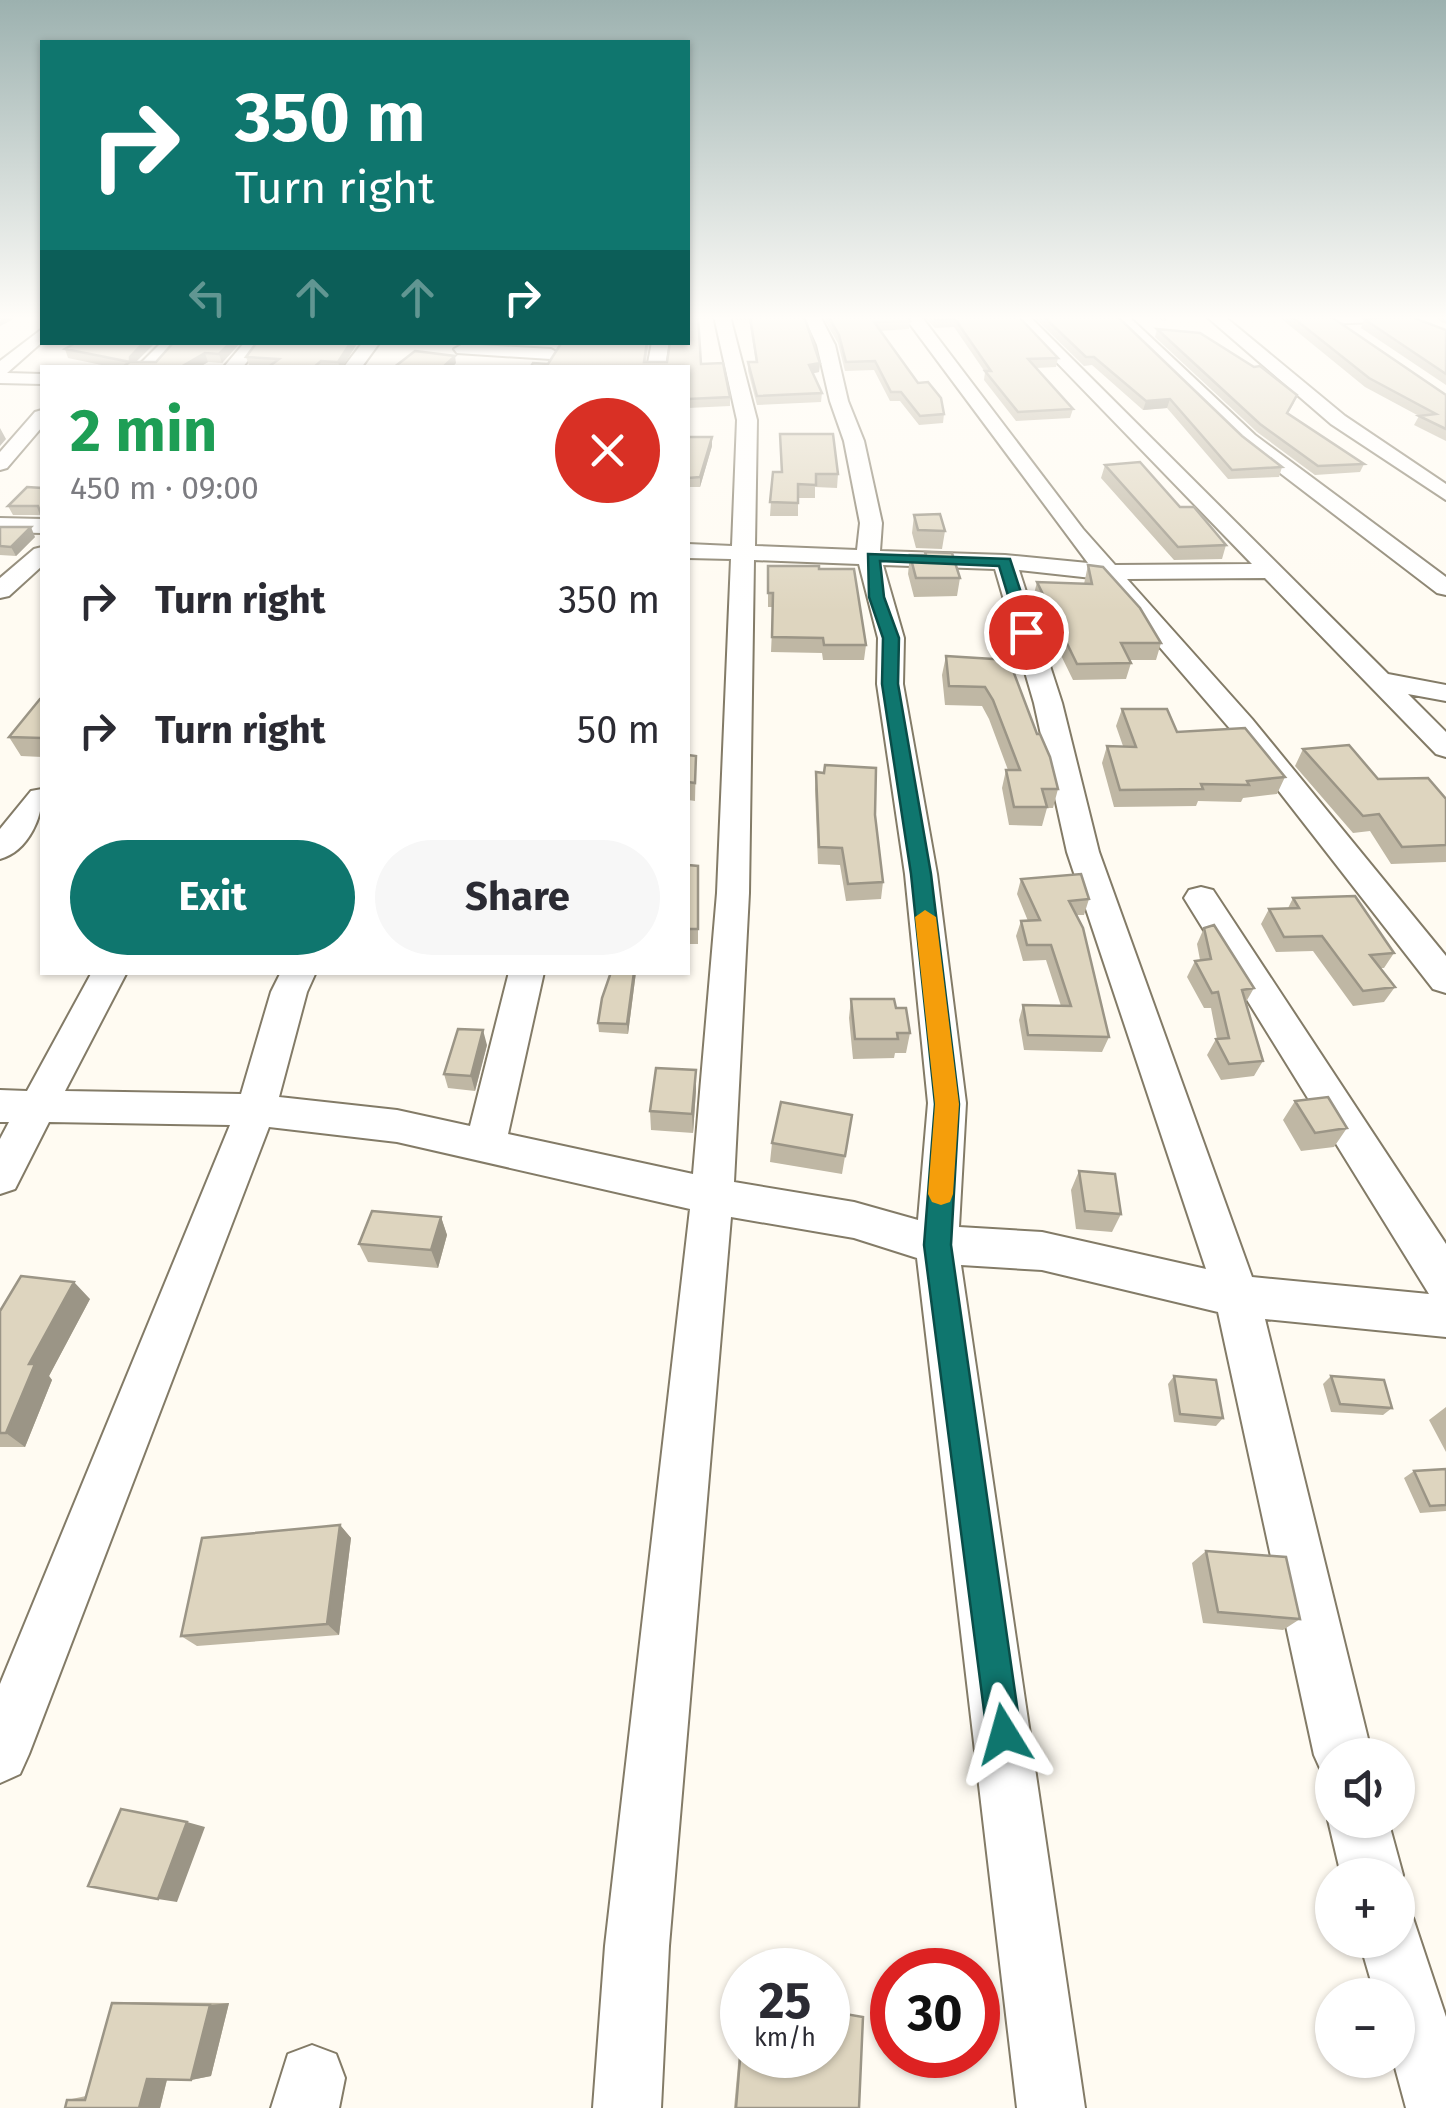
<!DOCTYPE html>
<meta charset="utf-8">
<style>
:root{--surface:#fff;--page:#f7f7f7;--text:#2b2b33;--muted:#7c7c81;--accent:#0f766e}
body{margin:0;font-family:"Fira Sans",sans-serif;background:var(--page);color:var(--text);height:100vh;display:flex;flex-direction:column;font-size:38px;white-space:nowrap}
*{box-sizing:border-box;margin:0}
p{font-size:32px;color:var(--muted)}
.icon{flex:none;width:55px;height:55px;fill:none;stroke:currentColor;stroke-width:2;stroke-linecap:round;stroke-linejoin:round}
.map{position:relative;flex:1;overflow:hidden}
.sheet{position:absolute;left:40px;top:365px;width:650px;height:610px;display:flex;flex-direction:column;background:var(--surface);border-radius:0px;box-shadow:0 2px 8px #0004}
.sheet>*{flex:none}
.hud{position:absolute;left:40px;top:40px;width:650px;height:305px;border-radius:0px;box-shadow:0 2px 8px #0004;background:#0f766e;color:#fff;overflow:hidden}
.controls{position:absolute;left:1315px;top:1738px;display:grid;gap:20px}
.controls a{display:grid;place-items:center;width:100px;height:100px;border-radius:50%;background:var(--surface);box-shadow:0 2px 8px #0004;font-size:50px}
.speed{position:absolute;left:720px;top:1948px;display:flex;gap:20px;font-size:50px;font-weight:700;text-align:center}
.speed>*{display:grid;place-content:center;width:130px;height:130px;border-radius:50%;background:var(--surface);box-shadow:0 2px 8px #0004;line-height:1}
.speed small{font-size:25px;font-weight:400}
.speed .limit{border:15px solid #d22;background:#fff;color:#111}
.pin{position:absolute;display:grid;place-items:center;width:85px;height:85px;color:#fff;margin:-42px;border:5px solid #fff;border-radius:50%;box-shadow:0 2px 10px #0007}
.me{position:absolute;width:110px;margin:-55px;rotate:352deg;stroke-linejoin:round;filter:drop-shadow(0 0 8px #0008)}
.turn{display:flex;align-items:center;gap:35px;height:210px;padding:0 30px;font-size:45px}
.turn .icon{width:130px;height:130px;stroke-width:2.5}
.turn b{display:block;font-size:70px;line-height:85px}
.lanes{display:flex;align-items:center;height:95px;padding:0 30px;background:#0003;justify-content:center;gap:50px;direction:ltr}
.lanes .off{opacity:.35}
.round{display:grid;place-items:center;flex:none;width:105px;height:105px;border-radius:52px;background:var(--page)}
.summary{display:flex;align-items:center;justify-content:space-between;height:170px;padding:0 30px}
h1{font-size:60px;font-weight:700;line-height:75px;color:#1e9e55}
.action{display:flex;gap:20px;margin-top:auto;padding:20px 30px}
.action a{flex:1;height:115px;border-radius:60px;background:var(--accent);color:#fff;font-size:40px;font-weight:700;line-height:115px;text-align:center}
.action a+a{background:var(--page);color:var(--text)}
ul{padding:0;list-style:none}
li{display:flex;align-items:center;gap:30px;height:130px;padding:0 30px}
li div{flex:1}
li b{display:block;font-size:38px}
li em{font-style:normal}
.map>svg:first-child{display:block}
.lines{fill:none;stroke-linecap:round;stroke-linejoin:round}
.minor-casing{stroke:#837b67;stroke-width:4}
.minor{fill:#fff;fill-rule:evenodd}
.wall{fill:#bfb7a4}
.shaded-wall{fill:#9b9586}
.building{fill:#ded5bf;stroke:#9b9586;stroke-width:2.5}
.route{fill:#0f766e;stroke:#0a4d48;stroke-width:2.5}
.slow{fill:#f59e0b}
</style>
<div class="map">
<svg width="1446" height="2108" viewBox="0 0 1446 2108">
<rect width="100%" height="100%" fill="#fffbf2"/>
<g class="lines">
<defs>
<path id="minor" d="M714 316H730L757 420 755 546 857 550 860 523 844 441 830 401 817 345 804 316H820L835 345 848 401 864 441 882 523 880 551 1005 555 1088 563 904 316H921L1083 529 1115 565 1252 564 1012 316H1029L1388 674 1446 685V701L1408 694 1446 732V757L1436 754 1265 578 1127 579 1252 719 1446 956V993L1433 989 1232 731 1101 579 1019 570 1062 703 1099 852 1252 1277 1429 1294 1184 898 1189 890 1201 887 1213 890 1446 1244V1337L1265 1319 1372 1755H1332V1779L1323 1775 1314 1755 1218 1312 1042 1270 961 1265 1085 2108H1017L917 1258 854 1238 731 1217 669 1946 661 2108H593L605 1946 690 1209 397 1142 269 1127 29 1754 20 1774 0 1783V1684L230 1125 49 1122 15 1189 0 1194V1139L9 1122H0V1090L27 1091 92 972H127L65 1091 241 1094 271 992 281 972H316L307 992 279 1097 397 1110 470 1126 509 972H544L508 1134 693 1174 717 893 731 559 688 558V544L732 546 737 420ZM754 560 859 564 878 638 877 684 905 874 928 1103 918 1220 854 1202 734 1182 749 893ZM883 565 995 569 1034 703 1067 852 1206 1269 1042 1232 959 1227 966 1103 937 874 903 684 904 638Z
M1110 316H1128L1255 435 1446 577V595L1437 593 1241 443Z
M1206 316H1224L1345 416 1446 484V500L1331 424Z
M1333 316H1407L1399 321 1327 324 1325 321Z
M42 329V342L7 373 42 374V384L0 383V361Z
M162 342H181L156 368H136Z
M245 342H263L242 368H223Z
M363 342H380L361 368H343Z
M652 342H669L665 368H647Z
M463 344 551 349 560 354 551 359 457 353 454 349Z
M42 410V427L7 468 0 470V452L35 412Z
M0 518 42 519V533L0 532Z
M42 547V566L9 596 0 598V578L34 549Z
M42 789C44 815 29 851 0 859V829L31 791Z
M1332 1810V1820H1388L1403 1875 1398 1887V1875H1341L1328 1820Z
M1398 1911 1413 1918 1446 2017V2108H1406L1393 2060H1398V1995H1375L1359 1940H1398Z
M312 2045 336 2054 345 2078 339 2108H271L288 2054Z"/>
</defs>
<use href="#minor" class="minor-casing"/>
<use href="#minor" class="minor"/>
</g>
<path class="wall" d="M688 316H712L711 319H698L701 364 730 397V406L688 408 548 364 649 342 646 362H667Z
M732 316H804L820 363 819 372 813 373 822 393 821 402 757 405 748 371V362H756L749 320H735Z
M822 316H908L910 321 909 329 880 331 918 383 944 414 943 423 919 425 900 401H890L874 370 845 371 838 343Z
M924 316H1018L1058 358 1056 367 1036 368 1073 409 1070 418 1016 421 984 380 985 372 954 327 935 328Z
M1033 316H1117L1242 436 1282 467 1279 477 1228 479 1167 408 1143 410 1092 365 1084 366Z
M1140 316H1197L1167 317 1166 321Z
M1278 316H1330L1446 395V441L1414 425 1419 416 1365 387Z
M1431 316H1446V324Z
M1364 319 1446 330V385L1361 328Z
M1157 329 1294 403 1288 413 1364 464 1360 472 1315 475 1257 432 1155 337Z
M241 342 222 363 208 362 198 368H116L68 358 65 349 137 362H156Z
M358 342 342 368H267L249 365 246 357Z
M688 410V437H712V446L700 487H688Z
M780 434 838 474 837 488 815 487V498H798V516H770L773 472H781Z
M1105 465 1226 545 1222 559 1174 560 1101 478Z
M42 488 41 515H13L8 506Z
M914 515 945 531 942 549 916 548 912 533Z
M0 527 35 537 16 556 0 555Z
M925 552 960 578 957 596 914 597 908 574 910 555H924Z
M1088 565 1161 643 1156 660H1130L1131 663 1126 679 1073 680 1033 598 1037 582 1084 584Z
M768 566 819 569 866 645 864 660H823L822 653 771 652 773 607H768Z
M946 656 1009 660 1058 789 1053 808H1047L1042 826 1009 825 1002 788 1006 770H1008L989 719 982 706 945 705 942 675Z
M42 699V757L21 756 9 737Z
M1122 709 1285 777 1277 794 1243 798 1241 802 1198 801 1196 806 1114 807 1102 763 1107 746H1123L1116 726Z
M1303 749 1378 779 1446 799V862L1391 864 1370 831 1353 833 1295 766Z
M688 755 696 756 695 801 688 800Z
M816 772 883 882 881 899 846 901 840 865 818 864 815 789Z
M688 865 698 866V944H688Z
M1021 879 1089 899 1084 915H1077L1109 1037 1102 1052 1024 1050 1019 1020 1023 1005 1061 1006 1046 960 1023 961 1016 936 1021 921H1028L1017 894Z
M1293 898 1394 953 1384 968H1380L1395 987 1384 1002 1353 1006 1313 951 1276 952 1261 924 1269 909 1288 908Z
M1204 928 1254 988 1246 1002 1263 1061 1254 1076 1221 1080 1207 1055 1216 1039H1217L1211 1008H1204L1187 977 1195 961 1200 960 1197 944Z
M611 972H636L628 1034 599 1032 598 1023Z
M851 999 910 1033 906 1053H895L894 1058 853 1059 849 1018Z
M487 1045 475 1091 448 1088 444 1074Z
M696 1090 693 1133 651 1130 650 1111Z
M1295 1101 1347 1128 1334 1147 1301 1151 1283 1120Z
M852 1115 842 1174 770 1162 772 1143Z
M1079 1171 1121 1214 1112 1232 1076 1229 1071 1190Z
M441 1217 447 1235 438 1268 368 1262 359 1244Z
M90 1299 49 1376 52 1380 25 1447H0V1311Z
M1174 1376 1223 1418 1216 1426 1174 1422 1168 1384Z
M1331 1376 1392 1408 1383 1415 1331 1412 1323 1384Z
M1446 1407V1452L1429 1420Z
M1446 1469V1511L1420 1513 1404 1478 1414 1471Z
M340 1525 351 1538 339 1635 197 1646 181 1636Z
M1206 1551 1300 1619 1283 1630 1203 1623 1192 1563Z
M134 2002 229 2003 211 2076 191 2080H167L160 2108 67 2100 86 2096 112 2003Z
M828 2009 863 2017 859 2108H734L742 2021V2055H828Z"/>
<path class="shaded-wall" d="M1 316H20L0 326Z
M144 342H156L133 365 130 362V357Z
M231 342H241L222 363 219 354Z
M351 342H358L342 368H340L338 362Z
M205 353 208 362 198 368H179Z
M455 356 456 363 452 368H442Z
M820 363 819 372 809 374V365Z
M1170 399 1167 408 1143 410 1146 401Z
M0 428 6 439 0 446Z
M712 437V446L700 487V477Z
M31 527 35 537 16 556 11 547Z
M634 972H636L628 1034 627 1024Z
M483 1030 487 1045 475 1091 471 1076Z
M696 1070V1090L693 1133 692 1114Z
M441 1217 447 1235 438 1268 431 1250Z
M74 1282 90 1299 49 1376 52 1380 25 1447 6 1433 29 1364Z
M340 1525 351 1538 339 1635 327 1624Z
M187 1822 205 1827 177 1902 158 1899Z
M229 2003 211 2076 191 2080 210 2005Z
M168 2075 160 2108H139L147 2079Z"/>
<path class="building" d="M688 316H698L701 364 723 363 730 397 688 399V368H530L533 363 548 364 562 342H647L644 362H667L670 342H688Z
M750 316H804L820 363 809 365 822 393 757 396 748 362H757Z
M828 316H908L910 321 874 322 918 383 928 382 941 398 944 414 920 416 901 392H891L875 361 846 362 839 335Z
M933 316H1018L1058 358 1028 359 1073 409 1018 412 985 371H991L955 319 936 320Z
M1043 316H1117L1242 436 1282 467 1232 470 1170 399 1146 401 1094 357H1086Z
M1291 316H1330L1446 395V429L1419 416 1436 414 1369 378Z
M1398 316H1409L1446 330V374L1364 319Z
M1157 329 1200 333 1254 367 1260 366 1297 395 1287 413 1364 464 1318 466 1260 424Z
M77 342H144L130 357V362H156L174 342H231L219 354 205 353 179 368 124 366 130 362 65 349Z
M257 342H351L338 362 321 361 313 368H267L279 359 246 357Z
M415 351 455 356 442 368H393Z
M688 411V437H712L700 477 688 478Z
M780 434H833L838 474H816V485L798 484V503L770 502 773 472H782Z
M1140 462 1180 507H1194L1226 545 1178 547 1105 465Z
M27 487 42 488V517L38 506H8Z
M940 514 945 531 918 530 914 515Z
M0 527H31L11 547 0 546Z
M925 552 952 553 960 578H916L910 555H926Z
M1088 565 1103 567 1140 608 1161 643H1121L1131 663 1077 664 1037 582 1092 584Z
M768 566H819V569H854L866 645H824L823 638 772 637 773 593H768Z
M946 656 1009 660 1037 734H1040L1050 757 1058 789H1042L1047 807H1014L1006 770H1020L993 700 985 687 949 686Z
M40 699H42V738L9 737Z
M1122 709H1167L1177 732 1245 728 1285 777 1247 781 1249 785 1201 784 1203 789 1120 790 1107 746 1136 747Z
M1349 745 1378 779 1428 778 1446 799V845L1402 847 1379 814 1363 816 1303 749Z
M688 755 696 756 695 783 688 782Z
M825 765 876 768 875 815 883 882 848 884 842 848 819 847 816 772 824 773Z
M688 865 698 866V929H688Z
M1081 874 1089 899 1069 901 1083 928 1109 1037 1028 1035 1023 1005 1071 1006 1051 945H1027L1021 921 1040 920 1021 879Z
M1355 896 1394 953 1370 955 1395 987 1363 991 1322 936 1284 937 1269 909 1299 908 1293 898Z
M1214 925 1254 988 1242 990 1263 1061 1229 1064 1216 1039 1229 1038 1218 992 1212 993 1195 961 1211 959 1204 928Z
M611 972H634L627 1024 598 1023 602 998Z
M851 999H894L896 1008H906L910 1033H897L898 1039H855Z
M458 1029 483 1030 471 1076 444 1074Z
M656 1068 696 1070 692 1114 650 1111Z
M1328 1097 1347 1128 1315 1133 1295 1101Z
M781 1102 852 1115 845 1156 772 1143Z
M1079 1171 1115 1174 1121 1214 1085 1211Z
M372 1211 441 1217 431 1250 359 1244Z
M21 1276 74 1282 29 1364H35L6 1433H0V1311Z
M1174 1376 1216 1380 1223 1418 1180 1414Z
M1331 1376 1384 1380 1392 1408 1340 1404Z
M1446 1469V1505L1430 1506 1414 1471Z
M340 1525 327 1624 181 1636 202 1538Z
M1206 1551 1286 1557 1300 1619 1218 1612Z
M121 1809 187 1822 158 1899 88 1886Z
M112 2003 210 2005 191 2080 147 2079 139 2108H65L67 2100H85Z
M828 2011 863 2017 859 2108H736L742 2035V2055H828Z"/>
<linearGradient id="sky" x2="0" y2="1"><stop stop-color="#9cb1af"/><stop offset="0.52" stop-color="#fffdf9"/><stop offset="1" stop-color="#fffdf9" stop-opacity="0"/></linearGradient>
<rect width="1446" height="611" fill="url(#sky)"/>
<path class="route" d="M868 554 1010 559 1034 632 1026 637 1019 632 999 566 880 561 884 597 899 638 898 684 931 874 959 1104 951 1245 1021 1734 1016 1746 1004 1752 992 1746 987 1734 924 1245 935 1104 911 874 882 684 883 638 869 597Z"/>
<path class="slow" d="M925 910 936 917 959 1104 953 1194 950 1202 941 1205 932 1202 928 1194 935 1104 915 917Z"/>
</svg>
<div class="controls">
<a><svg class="icon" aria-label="sound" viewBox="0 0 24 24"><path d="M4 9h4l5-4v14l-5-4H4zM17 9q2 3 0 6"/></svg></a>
<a>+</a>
<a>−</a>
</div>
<div class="speed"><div>25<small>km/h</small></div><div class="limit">30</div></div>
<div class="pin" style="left:1026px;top:632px;background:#d93025"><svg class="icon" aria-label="arrive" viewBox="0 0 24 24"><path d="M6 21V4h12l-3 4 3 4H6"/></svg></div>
<svg class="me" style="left:1004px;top:1734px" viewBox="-20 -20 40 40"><path d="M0-17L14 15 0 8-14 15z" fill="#0f766e" stroke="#fff" stroke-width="4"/></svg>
<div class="hud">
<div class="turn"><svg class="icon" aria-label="right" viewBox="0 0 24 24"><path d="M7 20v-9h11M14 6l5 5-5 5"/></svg><div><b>350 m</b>Turn right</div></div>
<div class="lanes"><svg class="icon off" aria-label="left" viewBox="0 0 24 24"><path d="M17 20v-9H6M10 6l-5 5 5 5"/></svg><svg class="icon off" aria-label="ahead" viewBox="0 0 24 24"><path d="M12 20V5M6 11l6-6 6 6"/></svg><svg class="icon off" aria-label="ahead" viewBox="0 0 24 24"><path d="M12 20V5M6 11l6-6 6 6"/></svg><svg class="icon" aria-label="right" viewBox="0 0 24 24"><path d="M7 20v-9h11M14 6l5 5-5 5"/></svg></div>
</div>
<section class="sheet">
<div class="summary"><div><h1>2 min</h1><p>450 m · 09:00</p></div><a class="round" style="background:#d93025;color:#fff"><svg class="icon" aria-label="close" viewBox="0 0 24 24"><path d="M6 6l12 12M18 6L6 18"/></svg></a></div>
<ul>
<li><svg class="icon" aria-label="right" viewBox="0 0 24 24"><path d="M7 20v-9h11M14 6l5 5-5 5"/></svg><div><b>Turn right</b></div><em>350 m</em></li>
<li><svg class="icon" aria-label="right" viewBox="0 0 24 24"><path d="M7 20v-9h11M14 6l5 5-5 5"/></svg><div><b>Turn right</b></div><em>50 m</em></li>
</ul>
<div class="action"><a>Exit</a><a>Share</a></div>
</section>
</div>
